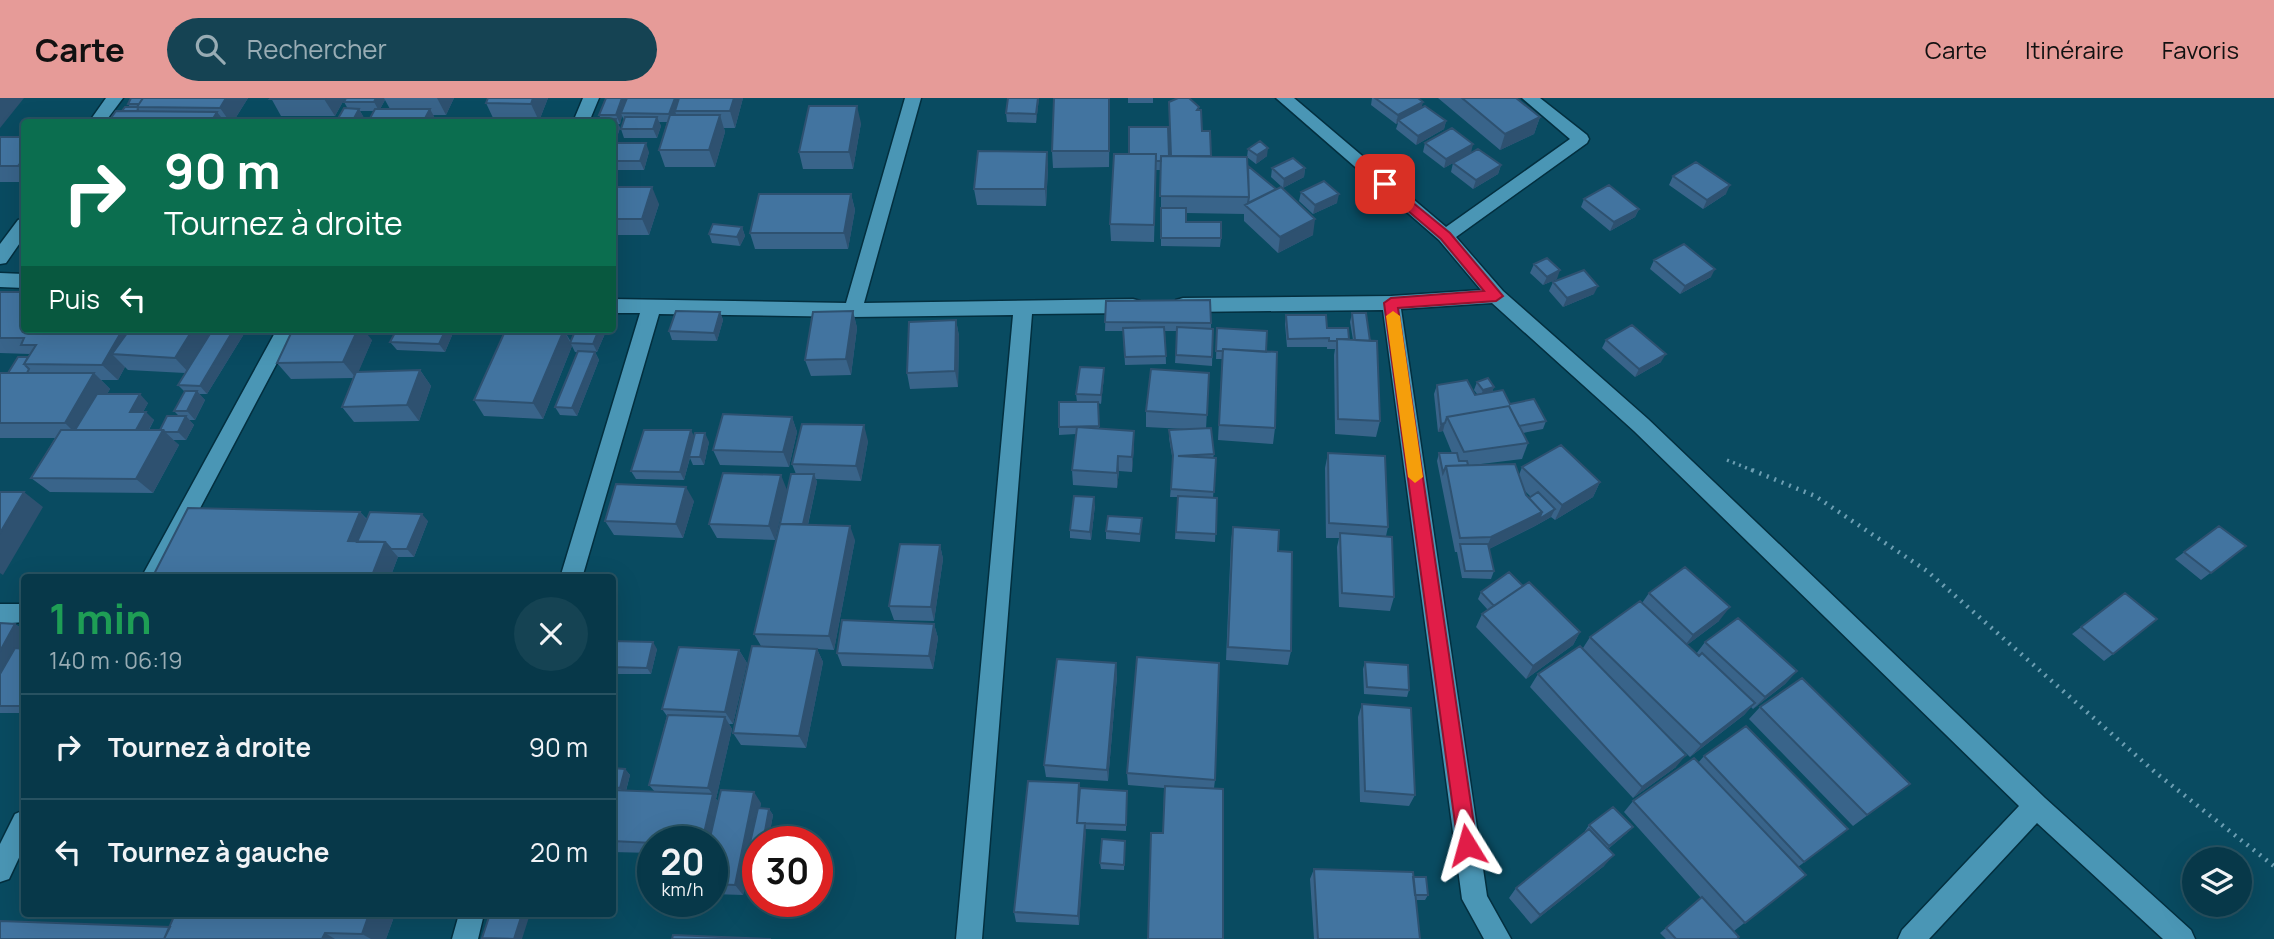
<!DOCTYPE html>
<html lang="fr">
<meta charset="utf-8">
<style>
:root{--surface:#073849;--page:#154353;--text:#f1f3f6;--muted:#98acb4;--line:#285261;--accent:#e69b98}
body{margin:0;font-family:Manrope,sans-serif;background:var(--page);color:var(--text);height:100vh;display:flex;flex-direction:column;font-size:26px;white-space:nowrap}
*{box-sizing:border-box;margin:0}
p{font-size:23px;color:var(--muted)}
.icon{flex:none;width:38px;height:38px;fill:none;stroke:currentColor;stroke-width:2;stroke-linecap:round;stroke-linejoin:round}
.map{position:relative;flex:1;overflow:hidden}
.drawer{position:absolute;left:21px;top:476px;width:595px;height:343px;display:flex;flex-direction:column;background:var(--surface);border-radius:7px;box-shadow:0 7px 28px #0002,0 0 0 2px var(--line)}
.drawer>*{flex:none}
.hud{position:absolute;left:21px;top:21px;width:595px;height:214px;border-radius:7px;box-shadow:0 7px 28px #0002,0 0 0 2px var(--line);background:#0b6e4f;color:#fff;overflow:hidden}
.controls{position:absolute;left:2182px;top:749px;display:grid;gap:14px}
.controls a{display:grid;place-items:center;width:70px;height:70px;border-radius:50%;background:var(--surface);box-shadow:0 7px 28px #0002,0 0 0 2px var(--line);font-size:35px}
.speed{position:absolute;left:637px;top:728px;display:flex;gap:14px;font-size:35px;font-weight:700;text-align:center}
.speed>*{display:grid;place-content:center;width:91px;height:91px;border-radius:50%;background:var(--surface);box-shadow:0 7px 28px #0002,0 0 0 2px var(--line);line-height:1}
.speed small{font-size:18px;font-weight:400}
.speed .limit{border:10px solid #d22;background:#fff;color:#111}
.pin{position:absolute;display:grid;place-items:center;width:60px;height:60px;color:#fff;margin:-30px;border-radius:14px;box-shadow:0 4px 10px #0006}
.me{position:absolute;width:77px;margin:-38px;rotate:352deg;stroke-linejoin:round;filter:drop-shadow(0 0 5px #0008)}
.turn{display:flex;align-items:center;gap:24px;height:147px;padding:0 28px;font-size:32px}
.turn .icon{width:91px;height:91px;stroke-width:2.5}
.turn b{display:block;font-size:49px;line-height:60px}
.then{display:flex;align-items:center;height:66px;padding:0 28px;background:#0003;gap:14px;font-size:26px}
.round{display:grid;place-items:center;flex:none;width:74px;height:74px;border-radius:37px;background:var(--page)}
.headline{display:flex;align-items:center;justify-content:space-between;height:119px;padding:0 28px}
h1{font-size:42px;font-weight:700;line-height:52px;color:#1e9e55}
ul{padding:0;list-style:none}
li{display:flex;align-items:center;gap:21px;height:105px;padding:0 28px;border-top:2px solid var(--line)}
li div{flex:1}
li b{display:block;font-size:26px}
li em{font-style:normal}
header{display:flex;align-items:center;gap:42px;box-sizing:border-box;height:98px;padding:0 35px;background:var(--accent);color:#111}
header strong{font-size:33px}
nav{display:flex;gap:38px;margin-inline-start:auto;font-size:24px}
.search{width:490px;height:63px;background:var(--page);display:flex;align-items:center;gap:18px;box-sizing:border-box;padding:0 24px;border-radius:38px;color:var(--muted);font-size:26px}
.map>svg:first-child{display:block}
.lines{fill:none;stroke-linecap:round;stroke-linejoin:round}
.minor-casing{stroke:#032f3f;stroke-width:3}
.path-far1{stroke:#6d9fb3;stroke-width:3.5;stroke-dasharray:2 4.5;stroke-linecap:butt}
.path{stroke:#6d9fb3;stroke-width:4.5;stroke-dasharray:2 6;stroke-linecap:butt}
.minor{fill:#4a96b5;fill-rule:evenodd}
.wall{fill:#39648a;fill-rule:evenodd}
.shaded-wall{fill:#2e5170}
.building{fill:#4274a0;stroke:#2e5170;stroke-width:2}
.route{fill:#e11d48;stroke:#92132f;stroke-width:2}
.slow{fill:#f59e0b}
</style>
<header>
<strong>Carte</strong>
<div class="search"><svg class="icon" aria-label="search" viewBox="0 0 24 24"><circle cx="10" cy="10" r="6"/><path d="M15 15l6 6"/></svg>Rechercher</div>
<nav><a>Carte</a><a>Itinéraire</a><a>Favoris</a></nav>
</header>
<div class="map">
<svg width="2274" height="841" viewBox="0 0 2274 841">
<rect width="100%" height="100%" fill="#094b61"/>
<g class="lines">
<defs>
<path id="minor" d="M106 0H123L105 24H89Z
M583 0H599L589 24H573Z
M905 0H921L864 205 1133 201 1140 203 1142 208 1140 213 1133 215 1032 216 982 841H956L1013 217 853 219 659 216 582 480H560L640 215H612V201L846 205Z
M1276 0H1294L1446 129 1570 41 1522 0H1540L1587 37 1589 41 1587 45 1456 139 1503 193 1648 321 2045 700 2191 832 2195 841H2163L2037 725 1929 841H1898L1902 832 2019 708 1634 333 1492 205 1401 211 1487 798 1511 841H1484L1462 801 1383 212 1183 214 1176 212 1174 207 1176 202 1183 200 1391 198 1481 192 1439 142Z
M24 120V139L6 165 0 166V146L18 122Z
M0 175 24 176V190L0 189Z
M277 231H295L163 480H141Z
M0 506H24V524L0 526Z
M24 712V749L9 781 0 784V746L15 716Z
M459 816H484L478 841H452Z"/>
</defs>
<use href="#minor" class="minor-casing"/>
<path class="path-far1" d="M1727 362 1756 374"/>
<path class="path" d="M1752 372 1815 398 1927 473 2156 675 2274 768"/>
<use href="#minor" class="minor"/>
</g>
<path class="wall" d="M131 0H248L233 24H108L130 9 128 6Z
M271 0H345L335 18H281Z
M346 0H454L446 17H433L437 24H368L374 13H360L364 20 362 24H336L348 11 344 4ZM385 2 390 11H380Z
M488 0H548L539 23 494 22 486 5Z
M743 0 735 30H724L725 34 715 69H665L659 52 667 24H659L661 28 657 40H624L621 31 624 22 622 18 620 26H618L620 30 615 45 649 54 644 72H612V24L601 21 599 17Z
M1039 0 1036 25 1007 24 1006 15Z
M1110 0 1109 69 1053 70 1052 53Z
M1128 0H1153V5H1128Z
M1372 0H1418L1422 10 1446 23 1444 31 1416 47 1396 31 1398 25 1396 26 1371 7Z
M1438 0H1516L1540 19 1534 36 1500 52Z
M1169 4 1199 12 1202 33 1211 58 1247 59 1248 51 1267 58 1256 66 1247 59 1248 68 1313 137 1278 155 1244 123V116L1186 115V124L1221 140 1220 149 1161 148V72H1156L1154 144 1111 143 1110 126 1114 56 1170 58Z
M861 25 853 71H803L799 54Z
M0 39H24V84H0Z
M1425 45 1471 55 1501 67 1498 76 1473 91 1451 74 1453 65 1444 70 1423 54Z
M1047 54 1048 70 1046 108 977 107 974 91Z
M1272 70H1305L1304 79 1283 90 1271 79Z
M1673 78 1726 96 1703 111 1669 87Z
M612 89 659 106 649 137H612Z
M1301 94 1337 105 1313 116 1299 103Z
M851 96 855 112 848 151H755L750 135Z
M1584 101 1639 111 1635 119 1610 133 1581 109Z
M742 129 745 138 740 148 712 145 709 136Z
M1654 162 1711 179 1680 196 1650 171Z
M1534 166 1557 181 1543 187 1530 175Z
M1553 184 1594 196 1563 209 1549 193Z
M0 194 24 231H247L207 296H199L205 302 195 322H189L194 327 186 342H173L179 347 153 395 50 394 31 380 55 340H0V275H8L28 259 30 256 0 255ZM125 269 128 272 185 275 178 287 185 294 174 313 179 318 160 332H149L154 322 143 314 148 305 107 296 110 291 101 282H118Z
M1106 203 1211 225V231H1213L1212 268 1175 265 1177 233H1165L1166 266 1125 267 1123 233H1105Z
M853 213 857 230 851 277 811 278 805 262Z
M720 214 723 222 717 243 672 242 669 233Z
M1352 215 1380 323 1376 339 1335 336 1334 257 1335 251H1327V249H1287L1285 226 1286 217 1349 241 1353 242 1350 224Z
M956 222 959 238 958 289 910 291 907 275Z
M1217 230 1266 254 1275 330 1273 346 1218 342 1222 261H1216Z
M388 231H451L453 235 445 254 397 252 390 244 396 234 389 233Z
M576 231H607L597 254H595L599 262 577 318 560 317 555 309 577 254H575L572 248 543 321 484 318 474 302 564 232 571 244Z
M372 242 358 274 420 272 431 288 419 323 354 324 342 309 353 280 291 281 277 265Z
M1606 242 1661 264 1635 279 1602 250Z
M1209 275 1206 331 1214 356 1213 360H1216L1213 400H1217L1215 444 1175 441 1178 399H1170L1173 364 1169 340V332L1185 331 1146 329V313Z
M1104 278 1101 306 1098 305 1099 330 1134 348 1132 374 1119 373 1117 390 1073 387 1072 372 1076 336 1059 337V329L1077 304 1076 296Z
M1477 284 1494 289 1492 294 1510 306 1546 323 1543 331 1523 335 1528 345 1522 361 1473 367 1519 377 1522 369 1600 384 1593 399 1555 422 1551 419 1535 428 1489 451 1494 473 1491 481 1462 480 1457 454H1455L1437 363 1439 355H1452L1443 333 1438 334 1434 296 1437 287 1475 297 1477 296 1474 292ZM1524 392 1531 399 1529 400 1526 397Z
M792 319 797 334 789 369 720 367 713 352Z
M694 339 709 344 704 367H693L690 360 684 382 636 381 631 373Z
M868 343 861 383 816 381 817 384 808 427 855 442 834 552 817 551 823 564 806 650 741 647 733 635 761 548 754 536 796 376 792 366Z
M1328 355 1388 429 1386 438 1394 499 1390 513 1339 509 1337 449 1339 440H1326L1325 370Z
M787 392 775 442 717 440 709 426Z
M694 403 683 440 614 437 605 423Z
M1095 407 1091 442 1070 440V432Z
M360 414 367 421 428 423 414 459H398L390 480H152Z
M1141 428 1140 444 1106 441V433Z
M2219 428 2246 448 2201 482 2175 461Z
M1233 429 1278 453 1291 553 1288 567 1226 562 1231 443Z
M940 447 943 461 934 523 894 522 889 508Z
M1523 488 1580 534 1573 547 1526 581 1476 529 1482 516 1488 512 1478 501 1481 494Z
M1649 495 1719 523 1687 547 1696 556 1705 544 1797 573 1785 586 1753 611 1751 609 1744 617 1690 659 1646 616 1676 669 1633 700 1530 589 1538 576 1583 550 1590 539 1642 505Z
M2125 495 2113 556 2104 563 2072 536Z
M0 525 15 526 24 532V615H0Z
M934 526 938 540 933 571 842 568 837 555Z
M612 543 657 551 651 576H612Z
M739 552 747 565 733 626H729L732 631 716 701 718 703 761 705 760 710 769 711 773 717 768 744H758V760H752L751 758 743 797 712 796V744H653V755L612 754V670L625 671 630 677 626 693 655 694 649 687 667 618 662 611Z
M1365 564 1409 592 1407 599 1364 596 1363 571Z
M1116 565 1117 578 1108 683 1046 679 1044 667Z
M1362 606 1415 697 1409 708 1360 704 1358 619Z
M1760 609 1910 686 1853 728 1749 621Z
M1704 658 1848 731 1798 769 1806 777 1734 833 1737 841H1666L1660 835 1701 800 1624 714 1633 703 1698 665Z
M1127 675 1215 682 1214 690 1163 735 1164 690 1128 687Z
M1079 685 1080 690 1127 693 1126 733 1085 731 1079 827 1016 824 1014 814Z
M1589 727 1627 735 1608 751 1604 768 1531 826 1509 800 1516 790 1586 734 1585 733Z
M1125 743 1124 772 1101 771 1100 765Z
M1314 771 1413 779 1428 797 1425 802H1416L1420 841H1314L1310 781Z
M395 816 386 841H0L170 829Z"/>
<path class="shaded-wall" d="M0 0H24L0 30Z
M226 0H248L233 24H230L220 10Z
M325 0H345L335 18 324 1Z
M376 0H384L385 2 379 13 374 4Z
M437 0H454L446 17Z
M533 0H548L539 23 531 6Z
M622 0H629L621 15 622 18 620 26 616 17Z
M675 0H681L675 13 676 16 673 25 669 16Z
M734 0H743L735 30 730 13Z
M1038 0H1039L1036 25V16Z
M1423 4 1421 12 1398 22V25L1396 26 1398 17Z
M857 8 861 25 853 71 849 54Z
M359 11 364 20 362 24H352Z
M430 11 437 24H423Z
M217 14 225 24H211Z
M720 17 725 34 715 69 709 52Z
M657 19 661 28 657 40 653 31Z
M1540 19 1534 36 1500 52 1505 36Z
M616 21 620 30 613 50 612 32Z
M1446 23 1444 31 1416 47 1418 38Z
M646 45 649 54 644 72 640 63Z
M1473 46 1471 55 1444 70 1446 61Z
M1268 50 1267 58 1256 66 1257 57Z
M1047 54 1048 70 1046 108 1045 91Z
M24 60V75L18 68Z
M1501 67 1498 76 1473 91 1476 82Z
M1305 70 1304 79 1283 90 1284 81Z
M1730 87 1726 96 1703 111 1707 102Z
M652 89 659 106 649 137 642 121Z
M851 96 855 112 848 151 844 135Z
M1339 96 1337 105 1313 116 1315 107Z
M1639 111 1635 119 1610 133 1614 124Z
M1315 121 1313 137 1278 155 1280 139Z
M742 129 745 138 740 148 737 139Z
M1715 171 1711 179 1680 196 1685 188Z
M1560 172 1557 181 1543 187 1547 179Z
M1598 188 1594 196 1563 209 1567 200Z
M853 213 857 230 851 277 846 261Z
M720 214 723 222 717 243 714 235Z
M956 222 959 238 958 289 955 273Z
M123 231H148L112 256 125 269 118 282 102 267Z
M193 231H213L190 276 175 260Z
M234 231H247L207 296 200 288Z
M358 231H363L372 242 356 280 343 264Z
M446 231H451L453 235 445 254 439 246Z
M599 231H607L597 254 593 246Z
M564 232 572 248 543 321 533 305Z
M595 254 599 262 577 318 572 310Z
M1666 256 1661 264 1635 279 1639 271Z
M1104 270V278L1101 306V297Z
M420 272 431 288 419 323 407 307Z
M94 275 110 291 86 334H74L65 325Z
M1494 289 1491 297 1480 301 1483 292Z
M197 293 205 302 195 322 187 313Z
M140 296 148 305 138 323 130 314Z
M146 314 154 322 143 342 135 334Z
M186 318 194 327 186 342 178 334Z
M792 319 797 334 789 369 783 354Z
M1445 325 1443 333 1438 334 1441 326Z
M864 327 868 343 861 383 856 368Z
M163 332 179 347 153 395 136 381Z
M691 332 695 340 684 382 680 374Z
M1134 333V348L1132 374V359Z
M705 335 709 344 704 367 700 359Z
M1118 358 1119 373 1117 390V375Z
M814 376 817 384 806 435 803 428Z
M781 377 787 392 775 442 769 428Z
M1600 384 1593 399 1555 422 1562 407Z
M686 389 694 403 683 440 676 426Z
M24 394 43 409 3 477 0 475V435Z
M1094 399 1095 407 1091 442 1090 434Z
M1555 411 1551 419 1535 428 1485 453 1491 439 1542 414Z
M360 414 373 429 364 450 348 443Z
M422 416 428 423 414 459 407 451Z
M850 428 855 442 834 552 829 538Z
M385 444 398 459 390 480H371Z
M940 447 943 461 934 523 931 509Z
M1730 509 1719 523 1683 550 1693 537Z
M15 526 24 532V559L0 603V553Z
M934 526 938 540 933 571 929 558Z
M1580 534 1573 547 1526 581 1533 568Z
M653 544 657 551 651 576 647 570Z
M817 551 823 564 806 650 799 638Z
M739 552 747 565 733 626 725 614Z
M1116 565 1117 578 1108 683 1107 672Z
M1797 573 1785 586 1753 611 1765 599Z
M1755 605 1744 617 1690 659 1701 647Z
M725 619 732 631 716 701 721 708 712 744H702L713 697 708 690Z
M1686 657 1676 669 1633 700 1642 689Z
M625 671 630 677 625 696 620 690Z
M754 694 761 705 751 754H748L751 758 743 797 735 787Z
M769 711 773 717 768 744H763Z
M1085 725 1086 736 1079 827 1078 818Z
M1633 729 1627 735 1604 754 1609 748Z
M1614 757 1604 768 1531 826 1540 817Z
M369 816H395L386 841H371L362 836Z
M522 816H530L522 841H514Z
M325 835 335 841H322Z"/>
<path class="building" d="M131 0H143L139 6H128Z
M143 0H226L220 10 137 9Z
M271 0H325L324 1H270Z
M346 0H376L374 4H344Z
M488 0H533L531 6 486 5Z
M606 0H622L616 17H599Z
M627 0H675L669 16 621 15Z
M679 0H734L730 13H675Z
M1008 0H1038L1036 16 1006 15Z
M1054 0H1109V53H1052Z
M1178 0H1189L1199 9 1197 12H1201L1202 33H1210L1211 58H1171L1169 4Z
M1375 0H1418L1423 4 1398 17Z
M1462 0H1516L1540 19 1505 36Z
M809 8H857L849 54H799Z
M1425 8 1446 23 1418 38 1398 22Z
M125 9H137L138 11 137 13H122Z
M344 10 359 11 352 24H336Z
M375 11H430L423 24H368Z
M116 13 217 14 211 24H108Z
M670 17H720L709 52H659Z
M625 19H657L653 31H621Z
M601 21H616L612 32V24H600Z
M1129 29H1168L1169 58H1161V63H1156V56H1129Z
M1452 30 1473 46 1446 61 1425 45Z
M0 39H24V60L18 68H0Z
M1260 43 1268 50 1257 57 1248 51Z
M613 45H646L640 63H612Z
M1478 51 1501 67 1476 82 1453 65Z
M978 53 1047 54 1045 91H974Z
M1114 56H1156L1154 127 1110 126Z
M1161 58 1247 59 1249 99 1160 98Z
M1293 60 1305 70 1284 81 1272 70Z
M1696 64 1730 87 1707 102 1673 78Z
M1248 68 1276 91 1248 105 1249 99Z
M1324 83 1339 96 1315 107 1301 94Z
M1609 87 1639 111 1614 124 1584 101Z
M612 89H652L642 121H612Z
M1281 89 1315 121 1280 139 1245 107Z
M759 96H851L844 135H750Z
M1161 110H1186V124H1221V140H1161Z
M713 126 742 129 737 139 709 136Z
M1684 146 1715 171 1685 188 1654 162Z
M1547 160 1560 172 1547 179 1534 166Z
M1584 172 1598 188 1567 200 1553 184Z
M0 194H24V231H123L102 267 24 266 36 247H21L24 240H0Z
M1210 202 1211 225 1105 224 1106 203Z
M676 213 720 214 714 235 669 233Z
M853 213 846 261 805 262 813 214Z
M1352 215H1366L1370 243 1355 242Z
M1286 217H1326L1327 230H1348L1349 241H1337V243H1329V240L1288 241Z
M956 222 955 273 907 275 909 224Z
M1632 227 1666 256 1639 271 1606 242Z
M1164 229 1166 258 1125 259 1123 230Z
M1177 229 1213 231 1212 259 1176 257Z
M1217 230 1267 233 1266 254 1223 251V253H1216Z
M130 231H193L175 260 112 256Z
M213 231H234L200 288 178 287Z
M293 231H358L343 264 277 265Z
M397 231H446L439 246 390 244Z
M506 231 564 232 533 305 474 302Z
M576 231H599L593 246 570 245Z
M1337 241 1377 243 1380 323 1338 321Z
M1223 251 1277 254 1275 330 1219 327Z
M578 253 595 254 572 310 555 309Z
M18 259H28L24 266 29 271 27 275H8Z
M1080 269 1104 270 1101 297 1076 296Z
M1151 271 1209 275 1207 317 1146 313Z
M420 272 407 307 342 309 356 274Z
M0 275H94L65 325H0Z
M1488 280 1494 289 1483 292 1477 284Z
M1467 282 1475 297 1503 292 1510 306 1534 301 1546 323 1519 328 1509 308 1447 319 1445 325 1441 326 1437 287Z
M185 293H197L187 313H174Z
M97 296H140L130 314H146L136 332H75Z
M1059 304H1098L1099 328 1059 329Z
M1509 308 1528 345 1464 354 1447 319Z
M723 316 792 319 783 354 713 352Z
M167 318H186L178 334H165L163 332H160Z
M802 326 864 327 856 368 792 366Z
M1077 329 1134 333 1132 359 1118 358 1117 375 1072 372Z
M1211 330 1214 356 1178 358 1216 360 1214 394 1171 391 1173 357 1169 332Z
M61 332H163L136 381 31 380Z
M644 332H691L680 374 631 373Z
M695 335H705L700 359H689Z
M1561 347 1600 384 1562 407 1522 369Z
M1328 355 1385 358 1388 429 1329 425Z
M1439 355H1457L1459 363H1467L1468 367 1446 368 1443 375Z
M1515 366 1526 397 1542 414 1491 439 1460 440 1446 368Z
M723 375 781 377 769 428 709 426Z
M791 376H814L803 426H780Z
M616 386 686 389 676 426 605 423Z
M0 394H24L0 435Z
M1538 394 1555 411 1539 421 1542 414 1529 400Z
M1074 398 1094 399 1090 434 1070 432Z
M1178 398 1217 400 1216 436 1176 434Z
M188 410 360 414 348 443 385 444 371 480H152Z
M370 414 422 416 407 451H391L385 444H357Z
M1108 418 1142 420 1140 436 1106 433Z
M780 426 850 428 829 538 754 536Z
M2219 428 2246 448 2211 475 2184 454Z
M1233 429 1279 432 1278 453 1292 454 1291 553 1228 549Z
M1340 435 1392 439 1394 499 1342 495Z
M900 446 940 447 931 509 889 508Z
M1460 446H1488L1494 473H1465Z
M1685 469 1730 509 1693 537 1649 495Z
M1509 474 1523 488 1494 508 1481 494Z
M1529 484 1580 534 1533 568 1482 516Z
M2125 495 2157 521 2113 556 2081 529Z
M1640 503 1699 558 1702 555 1755 605 1701 647 1590 539Z
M1738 520 1797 573 1765 599 1705 544Z
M842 522 934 526 929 558 837 555Z
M0 525 15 526 0 553Z
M612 543 653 544 647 570 612 569Z
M752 548 817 551 799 638 733 635Z
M1580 548 1686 657 1642 689 1538 576Z
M679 549 739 552 725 614 662 611Z
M15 550 24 551V608H0V576Z
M1137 559 1219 565 1215 682 1127 675Z
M1057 561 1116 565 1107 672 1044 667Z
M1365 564 1408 567 1409 592 1367 589Z
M1802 580 1910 686 1867 717 1760 609Z
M1362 606 1411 610 1415 697 1365 693Z
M668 617 725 619 708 690 649 687Z
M1746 628 1848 731 1804 764 1704 658Z
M1694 660 1806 777 1745 825 1633 703Z
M612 670 625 671 620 690 612 689Z
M1028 683 1079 685 1077 725H1085L1078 818 1014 814Z
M1165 688 1223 691V841H1148L1151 735H1163Z
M1080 690 1127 693 1126 727 1077 725Z
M612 692 713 696 702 744H653V745L612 743Z
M721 692 754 694 735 787 712 786V744H709Z
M1613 709 1633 729 1609 748 1589 727Z
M758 710 769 711 763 744H758V755L748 754Z
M1589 731 1614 757 1540 817 1516 790Z
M1102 741 1125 743 1124 767 1100 765Z
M1314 771 1413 774 1420 841H1318Z
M1413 779H1426L1428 797H1415Z
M1702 799 1739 839 1737 841H1676L1666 830Z
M175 816H369L362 836 325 835 322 841H164Z
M490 816H522L514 841 482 840Z
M0 823 170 829 164 841H0Z
M673 837 771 841H672Z"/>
<path class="route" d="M1385 82 1450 135 1503 198 1496 203 1398 210 1477 747 1474 753 1467 756 1461 753 1458 747 1384 205 1391 200 1484 193 1441 141 1380 89V83Z"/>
<path class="slow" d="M1393 213 1400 218 1423 379 1415 385 1408 379 1386 218Z"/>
</svg>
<div class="controls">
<a><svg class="icon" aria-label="layers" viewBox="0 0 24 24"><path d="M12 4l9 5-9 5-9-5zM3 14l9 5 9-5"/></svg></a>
</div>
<div class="speed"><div>20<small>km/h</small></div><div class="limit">30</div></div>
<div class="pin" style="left:1385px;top:86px;background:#d93025"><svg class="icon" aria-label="arrive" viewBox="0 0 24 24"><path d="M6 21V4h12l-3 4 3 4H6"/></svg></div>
<svg class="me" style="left:1467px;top:747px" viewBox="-20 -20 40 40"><path d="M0-17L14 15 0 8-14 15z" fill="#e11d48" stroke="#fff" stroke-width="4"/></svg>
<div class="hud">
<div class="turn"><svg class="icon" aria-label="right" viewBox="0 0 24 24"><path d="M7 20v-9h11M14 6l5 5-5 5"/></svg><div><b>90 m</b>Tournez à droite</div></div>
<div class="then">Puis<svg class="icon" aria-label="left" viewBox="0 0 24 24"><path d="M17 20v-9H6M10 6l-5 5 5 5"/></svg></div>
</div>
<section class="drawer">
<div class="headline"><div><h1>1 min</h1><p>140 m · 06:19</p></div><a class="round"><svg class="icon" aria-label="close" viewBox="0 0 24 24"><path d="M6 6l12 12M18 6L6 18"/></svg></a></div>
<ul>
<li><svg class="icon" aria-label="right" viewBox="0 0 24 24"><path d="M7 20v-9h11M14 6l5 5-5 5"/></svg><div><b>Tournez à droite</b></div><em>90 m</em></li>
<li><svg class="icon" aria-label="left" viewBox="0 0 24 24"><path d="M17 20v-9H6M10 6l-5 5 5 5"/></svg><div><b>Tournez à gauche</b></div><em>20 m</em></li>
</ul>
</section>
</div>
